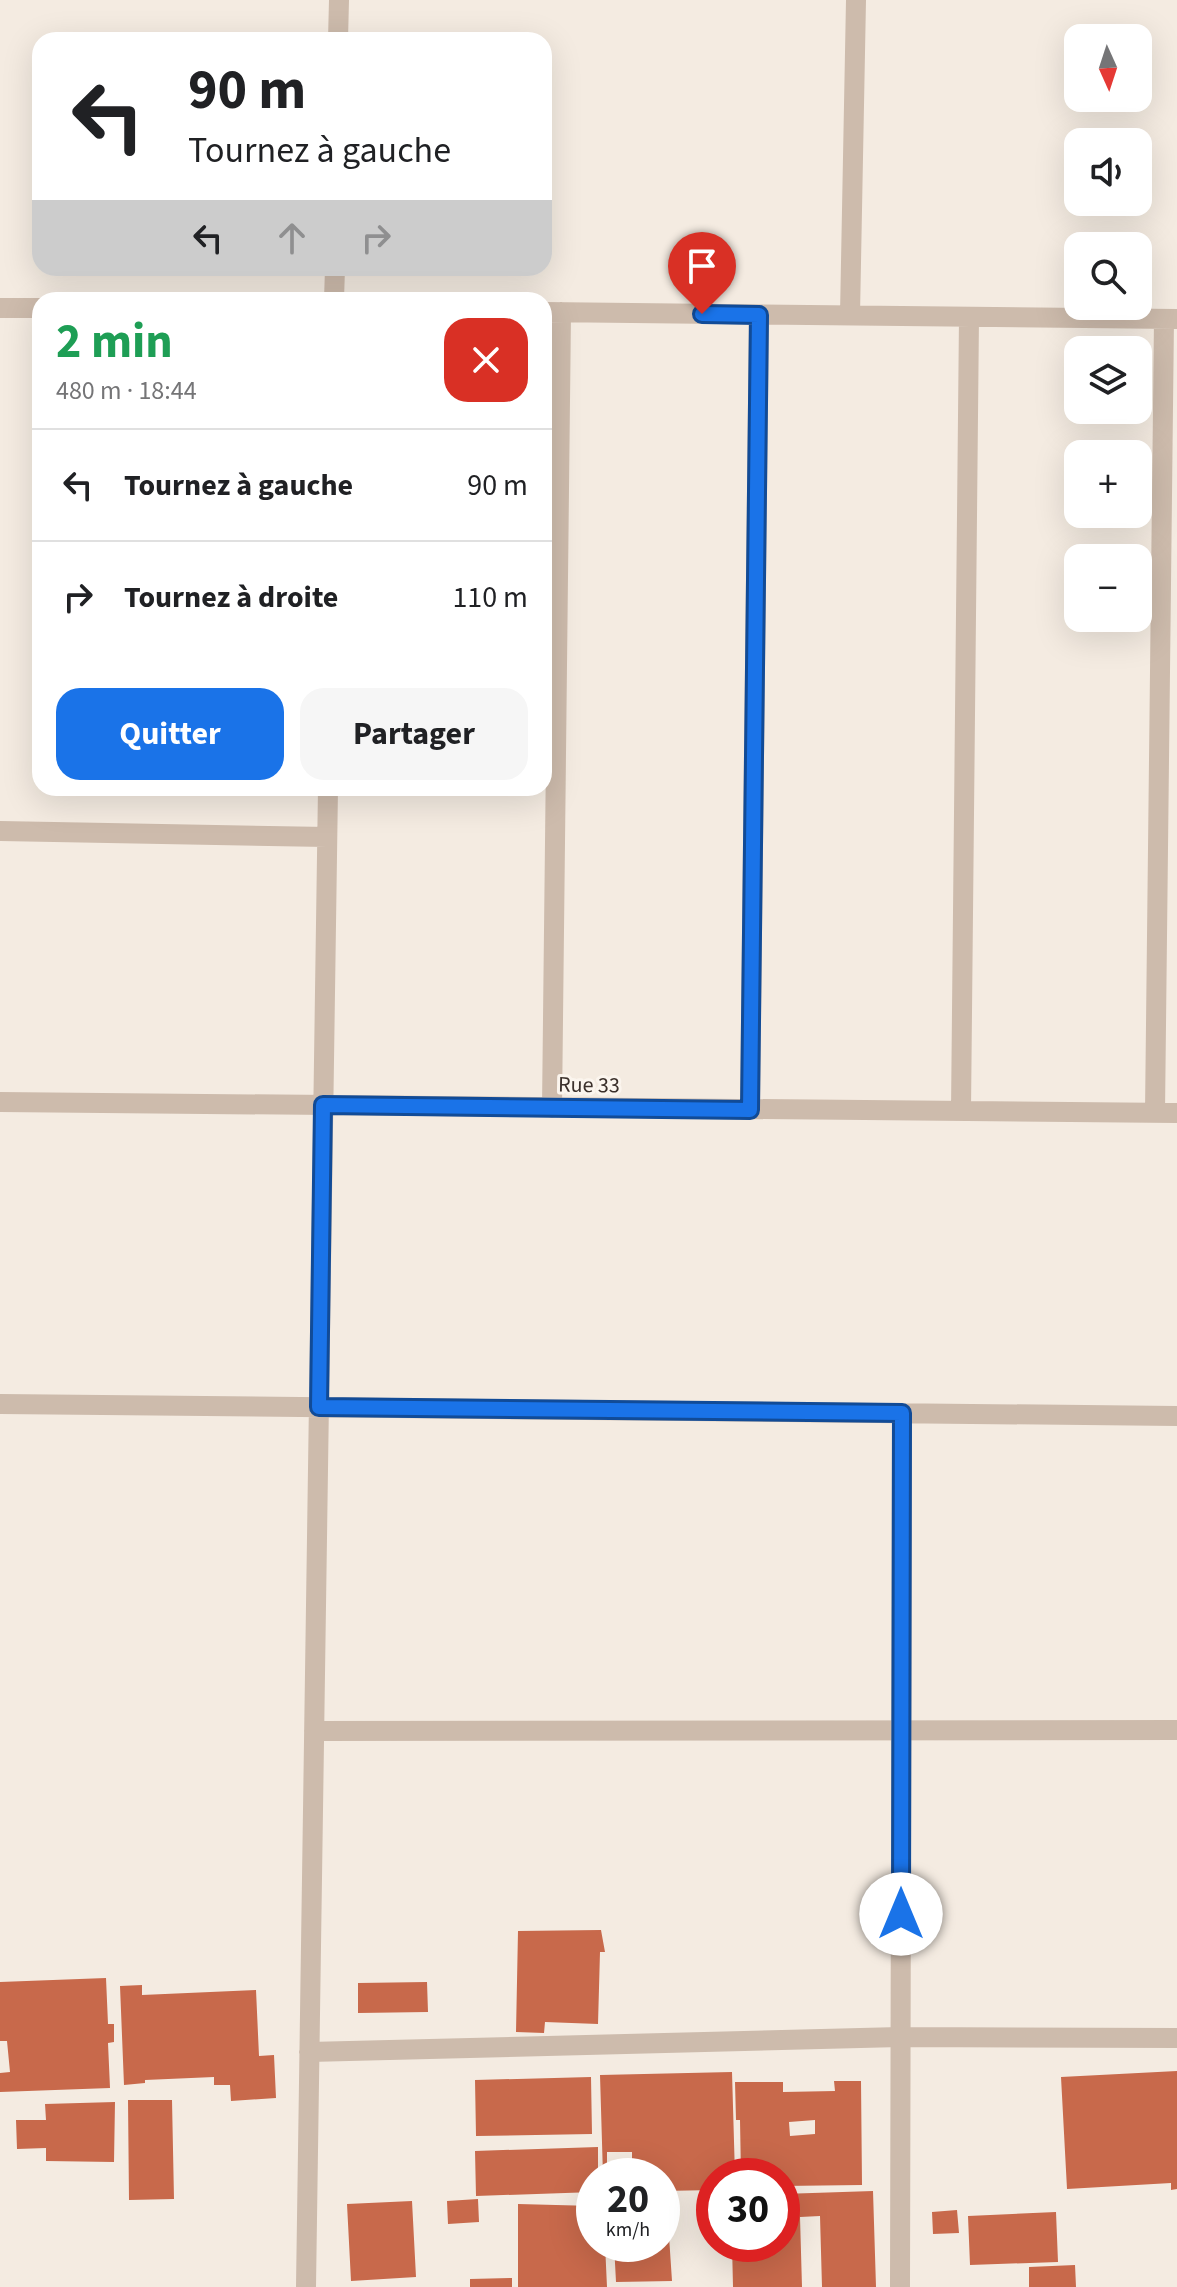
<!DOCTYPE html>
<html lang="fr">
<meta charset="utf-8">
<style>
:root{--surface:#fff;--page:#f6f6f6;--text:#202124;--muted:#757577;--line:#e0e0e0;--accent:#1a73e8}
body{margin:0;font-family:"Source Sans 3",sans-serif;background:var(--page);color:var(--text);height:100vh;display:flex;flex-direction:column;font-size:30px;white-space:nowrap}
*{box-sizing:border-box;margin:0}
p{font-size:26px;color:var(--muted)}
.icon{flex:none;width:44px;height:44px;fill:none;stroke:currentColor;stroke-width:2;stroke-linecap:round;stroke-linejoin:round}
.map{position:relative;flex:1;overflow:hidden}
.sheet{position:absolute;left:32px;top:292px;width:520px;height:504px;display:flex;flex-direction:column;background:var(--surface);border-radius:24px;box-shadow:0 8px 32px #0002}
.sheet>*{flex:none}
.guide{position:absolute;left:32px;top:32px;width:520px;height:244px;border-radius:24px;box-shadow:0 8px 32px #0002;background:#fff;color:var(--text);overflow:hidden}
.needle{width:52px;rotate:177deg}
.fabs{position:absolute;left:1064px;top:24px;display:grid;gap:16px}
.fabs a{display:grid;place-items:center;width:88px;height:88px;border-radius:16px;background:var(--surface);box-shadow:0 8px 32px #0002;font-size:40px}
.speed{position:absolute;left:576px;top:2158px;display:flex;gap:16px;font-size:40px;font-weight:700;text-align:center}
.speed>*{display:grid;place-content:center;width:104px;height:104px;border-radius:50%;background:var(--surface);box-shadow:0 8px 32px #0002;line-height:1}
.speed small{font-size:20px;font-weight:400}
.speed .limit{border:12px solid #d22;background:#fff;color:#111}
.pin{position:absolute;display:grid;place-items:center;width:68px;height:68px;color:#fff;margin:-82px -34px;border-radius:50% 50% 50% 0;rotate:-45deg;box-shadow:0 0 8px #0007}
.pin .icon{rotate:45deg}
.me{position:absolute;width:88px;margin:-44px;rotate:0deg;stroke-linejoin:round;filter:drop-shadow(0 0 6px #0008)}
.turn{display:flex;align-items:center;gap:28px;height:168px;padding:0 24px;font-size:36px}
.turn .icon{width:104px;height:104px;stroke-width:2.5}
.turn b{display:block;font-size:56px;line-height:68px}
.lanes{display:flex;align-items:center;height:76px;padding:0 24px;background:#0003;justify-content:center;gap:40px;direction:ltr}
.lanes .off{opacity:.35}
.round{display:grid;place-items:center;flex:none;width:84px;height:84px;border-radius:24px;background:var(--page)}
.headline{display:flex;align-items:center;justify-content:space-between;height:136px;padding:0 24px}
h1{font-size:48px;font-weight:700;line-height:60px;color:#1e9e55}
.action{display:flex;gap:16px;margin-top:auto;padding:16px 24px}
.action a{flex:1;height:92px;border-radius:24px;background:var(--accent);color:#fff;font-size:32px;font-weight:700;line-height:92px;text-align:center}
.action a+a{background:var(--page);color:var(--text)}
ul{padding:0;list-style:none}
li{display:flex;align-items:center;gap:24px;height:112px;padding:0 24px;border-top:2px solid var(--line)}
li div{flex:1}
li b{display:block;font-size:30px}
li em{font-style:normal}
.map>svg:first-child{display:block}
.building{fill:#c8694b;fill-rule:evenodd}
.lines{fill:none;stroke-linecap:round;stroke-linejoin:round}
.street{stroke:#cdbbac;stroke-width:20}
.route-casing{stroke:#114b97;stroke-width:20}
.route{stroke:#1a73e8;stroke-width:14}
.labels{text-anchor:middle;stroke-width:6;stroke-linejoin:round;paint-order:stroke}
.street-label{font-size:22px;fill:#3b302b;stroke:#fbf5ee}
</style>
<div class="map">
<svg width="1177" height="2287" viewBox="0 0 1177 2287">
<rect width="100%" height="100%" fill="#f4ebe1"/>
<path class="building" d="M601 1930 605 1952H600L598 2024 545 2022 544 2033 516 2032 518 1931Z
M106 1978 108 2024H114V2042L108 2043 110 2088 0 2092V2073L10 2072 7 2041H0V1982Z
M427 1982 428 2012 358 2013V1983Z
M142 1985V1995L256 1990 259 2056 274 2055 276 2098 231 2101 230 2085H214V2077L145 2080V2083L124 2085 120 1986Z
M1177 2071V2189L1171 2190V2183L1067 2189 1061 2077Z
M732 2072 735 2176H714V2190L662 2191V2176H603L600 2075ZM607 2152H632V2171H607Z
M591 2077 592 2134 476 2136 475 2080Z
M834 2081H861L862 2185 782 2186V2176H741L740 2120H736L735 2082H783V2092L835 2091ZM815 2120V2134L790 2136 789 2122Z
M128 2100H172L174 2199 129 2200Z
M115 2102 114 2162 46 2161V2148L17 2149 16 2120H46L45 2104Z
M598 2147V2176H594V2192L476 2196 475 2151Z
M873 2191 876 2287H822L820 2216 800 2217 802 2287H733L732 2244H782V2194Z
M478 2199 479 2222 448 2224 447 2201Z
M412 2201 416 2277 351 2281 347 2204Z
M518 2204 594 2206V2244H605L607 2287H518Z
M662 2206H667L672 2281 616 2282 614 2244H662Z
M957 2210 959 2233 933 2234 932 2212Z
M1056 2212 1058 2262 970 2265 968 2216Z
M1075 2265 1076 2287H1029V2267Z
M512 2278V2287H470V2279Z"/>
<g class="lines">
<path class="street" d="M338 40 339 0
M334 300 335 268
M0 308H40
M544 312 1176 319
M850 315 856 0
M0 831 327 837
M0 1102 1177 1113
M552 1108 561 312
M750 1110 759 315
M961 1111 969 317
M1155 1113 1164 319
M0 1404 1177 1416
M314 1731 1177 1730
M309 2052 900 2037 1177 2038
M306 2287 328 788
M900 2287 902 1413"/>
</g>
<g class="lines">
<defs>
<path id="route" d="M702 314 759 315 750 1110 323 1105 319 1407 902 1413 901 1914"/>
</defs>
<use href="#route" class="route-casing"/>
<use href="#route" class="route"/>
</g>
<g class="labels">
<g class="street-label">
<text transform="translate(589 1084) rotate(1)" y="8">Rue 33</text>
</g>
</g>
</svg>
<div class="fabs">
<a><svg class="needle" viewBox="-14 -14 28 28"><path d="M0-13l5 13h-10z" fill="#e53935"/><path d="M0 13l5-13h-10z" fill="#757577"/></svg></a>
<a><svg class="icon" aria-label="sound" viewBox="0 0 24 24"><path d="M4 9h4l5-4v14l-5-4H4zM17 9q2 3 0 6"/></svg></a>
<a><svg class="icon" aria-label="search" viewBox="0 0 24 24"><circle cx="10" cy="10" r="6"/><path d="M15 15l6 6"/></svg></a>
<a><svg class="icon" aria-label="layers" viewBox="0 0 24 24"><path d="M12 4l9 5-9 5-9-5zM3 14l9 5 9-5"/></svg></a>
<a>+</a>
<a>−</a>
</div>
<div class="speed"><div>20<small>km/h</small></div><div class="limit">30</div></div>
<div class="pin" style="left:702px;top:314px;background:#d93025"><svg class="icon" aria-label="arrive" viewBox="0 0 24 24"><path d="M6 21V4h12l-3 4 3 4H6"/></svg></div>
<svg class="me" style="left:901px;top:1914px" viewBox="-20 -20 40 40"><circle r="19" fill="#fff"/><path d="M0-13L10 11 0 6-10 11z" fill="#1a73e8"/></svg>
<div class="guide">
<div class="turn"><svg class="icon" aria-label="left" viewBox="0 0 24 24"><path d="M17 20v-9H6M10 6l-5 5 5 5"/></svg><div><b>90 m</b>Tournez à gauche</div></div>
<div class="lanes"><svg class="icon" aria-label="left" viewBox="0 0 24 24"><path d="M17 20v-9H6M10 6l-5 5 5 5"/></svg><svg class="icon off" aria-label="ahead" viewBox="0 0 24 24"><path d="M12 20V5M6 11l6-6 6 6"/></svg><svg class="icon off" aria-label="right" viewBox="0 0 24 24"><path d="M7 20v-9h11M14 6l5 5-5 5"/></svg></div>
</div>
<section class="sheet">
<div class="headline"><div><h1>2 min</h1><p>480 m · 18:44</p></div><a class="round" style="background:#d93025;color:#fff"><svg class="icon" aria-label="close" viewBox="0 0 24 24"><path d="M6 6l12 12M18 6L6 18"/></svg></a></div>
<ul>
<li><svg class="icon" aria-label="left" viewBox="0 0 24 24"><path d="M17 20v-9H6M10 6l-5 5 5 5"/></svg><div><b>Tournez à gauche</b></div><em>90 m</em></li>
<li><svg class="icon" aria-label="right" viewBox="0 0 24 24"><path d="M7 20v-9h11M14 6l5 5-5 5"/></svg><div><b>Tournez à droite</b></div><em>110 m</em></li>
</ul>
<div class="action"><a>Quitter</a><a>Partager</a></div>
</section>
</div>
